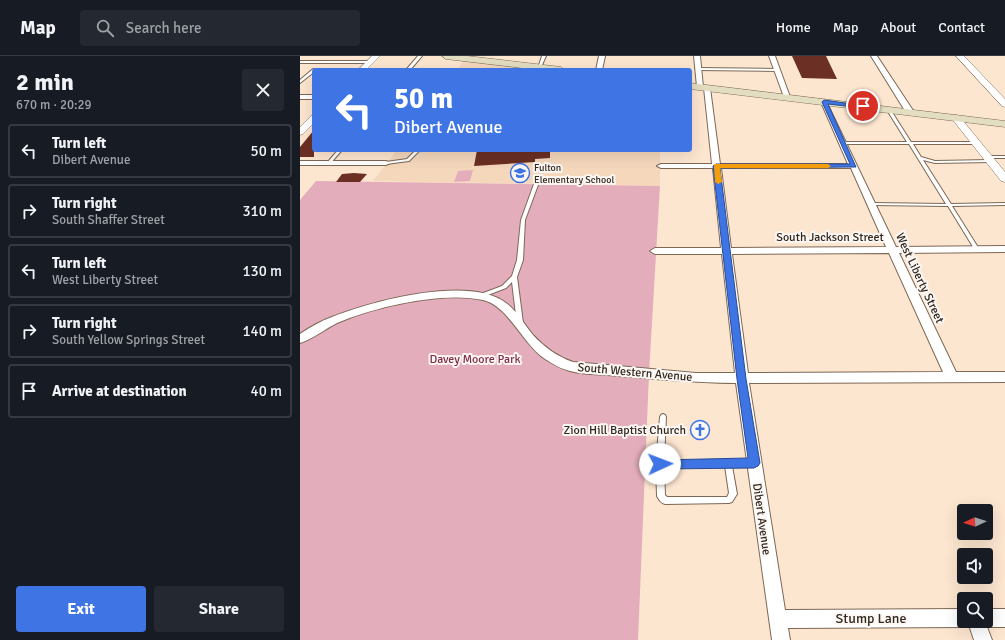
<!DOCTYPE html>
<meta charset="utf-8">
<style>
:root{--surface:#171b24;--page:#242831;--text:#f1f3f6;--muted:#9ea1a6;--line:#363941;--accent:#3e74e4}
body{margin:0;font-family:Signika,sans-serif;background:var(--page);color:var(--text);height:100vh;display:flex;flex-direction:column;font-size:15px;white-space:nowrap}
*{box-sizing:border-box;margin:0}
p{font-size:13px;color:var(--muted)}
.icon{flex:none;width:22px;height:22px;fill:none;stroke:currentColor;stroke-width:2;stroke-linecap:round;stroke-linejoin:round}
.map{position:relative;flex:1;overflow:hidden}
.side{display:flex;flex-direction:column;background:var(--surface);width:300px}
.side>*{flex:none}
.guide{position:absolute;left:12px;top:12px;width:380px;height:84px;border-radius:4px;box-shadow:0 4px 16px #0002;background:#3e74e4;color:#fff;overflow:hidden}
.needle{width:26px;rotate:266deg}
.controls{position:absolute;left:657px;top:448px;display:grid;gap:8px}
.controls a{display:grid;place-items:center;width:36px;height:36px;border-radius:4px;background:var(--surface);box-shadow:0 4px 16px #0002;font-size:20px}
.pin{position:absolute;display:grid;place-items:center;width:34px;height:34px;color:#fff;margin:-17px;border:2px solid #fff;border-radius:50%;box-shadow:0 1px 4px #0007}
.me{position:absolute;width:44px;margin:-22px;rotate:88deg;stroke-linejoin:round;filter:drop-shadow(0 0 3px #0008)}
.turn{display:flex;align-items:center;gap:14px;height:84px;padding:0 16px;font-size:18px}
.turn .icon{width:52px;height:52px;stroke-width:2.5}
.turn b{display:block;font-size:28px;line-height:34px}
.round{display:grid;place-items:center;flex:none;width:42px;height:42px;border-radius:4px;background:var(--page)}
.overview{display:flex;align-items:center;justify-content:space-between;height:68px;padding:0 16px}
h1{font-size:24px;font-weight:700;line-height:30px}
.action{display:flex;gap:8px;margin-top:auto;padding:8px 16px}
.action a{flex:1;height:46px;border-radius:4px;background:var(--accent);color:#fff;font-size:16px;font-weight:700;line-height:46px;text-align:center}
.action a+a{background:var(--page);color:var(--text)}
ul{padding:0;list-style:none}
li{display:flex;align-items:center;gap:12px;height:54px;margin:0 8px 6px;padding:0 8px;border:2px solid var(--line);border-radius:4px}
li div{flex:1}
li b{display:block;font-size:15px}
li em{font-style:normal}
header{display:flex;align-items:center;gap:24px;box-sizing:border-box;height:56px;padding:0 20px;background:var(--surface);border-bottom:1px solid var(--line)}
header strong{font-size:19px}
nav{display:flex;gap:22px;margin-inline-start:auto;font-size:14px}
.search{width:280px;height:36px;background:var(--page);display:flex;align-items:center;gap:10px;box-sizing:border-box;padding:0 14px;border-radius:4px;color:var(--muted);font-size:15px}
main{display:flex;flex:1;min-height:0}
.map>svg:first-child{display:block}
.built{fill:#f5d8bc}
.green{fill:#e4adbc}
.building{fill:#6c2f23}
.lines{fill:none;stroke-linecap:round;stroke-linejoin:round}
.service-casing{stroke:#7c6855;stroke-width:2}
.minor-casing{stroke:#7c6855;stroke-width:2}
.tertiary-casing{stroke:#7c6855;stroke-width:1}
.secondary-casing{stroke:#7c6855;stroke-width:1}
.service{fill:#fff;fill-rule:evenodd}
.minor{fill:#fff;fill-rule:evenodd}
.tertiary{fill:#fff;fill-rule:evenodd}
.secondary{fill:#e3dec2;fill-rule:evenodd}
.route{fill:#3e74e4;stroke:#284b94}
.slow{fill:#f59e0b}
.labels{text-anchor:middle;stroke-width:4;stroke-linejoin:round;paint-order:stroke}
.far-poi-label{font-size:10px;fill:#312820;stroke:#fcf7f3;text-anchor:start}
.street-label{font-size:12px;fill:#312820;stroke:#fcf7f3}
.park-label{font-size:12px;fill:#812c4c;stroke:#fcf7f3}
.poi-label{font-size:12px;fill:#312820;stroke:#fcf7f3;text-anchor:end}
.near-street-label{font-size:14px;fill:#312820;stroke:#fcf7f3}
</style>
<header>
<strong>Map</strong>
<div class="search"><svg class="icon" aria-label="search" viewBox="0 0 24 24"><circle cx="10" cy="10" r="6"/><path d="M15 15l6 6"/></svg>Search here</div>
<nav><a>Home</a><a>Map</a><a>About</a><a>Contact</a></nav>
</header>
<main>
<section class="side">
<div class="overview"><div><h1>2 min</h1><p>670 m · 20:29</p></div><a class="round"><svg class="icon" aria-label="close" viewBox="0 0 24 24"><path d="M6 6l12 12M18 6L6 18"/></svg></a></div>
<ul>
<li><svg class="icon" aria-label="left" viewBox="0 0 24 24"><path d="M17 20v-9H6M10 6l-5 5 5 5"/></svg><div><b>Turn left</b><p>Dibert Avenue</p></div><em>50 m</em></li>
<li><svg class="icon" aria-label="right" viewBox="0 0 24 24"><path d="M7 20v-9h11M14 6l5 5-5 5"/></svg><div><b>Turn right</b><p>South Shaffer Street</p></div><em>310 m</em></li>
<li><svg class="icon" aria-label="left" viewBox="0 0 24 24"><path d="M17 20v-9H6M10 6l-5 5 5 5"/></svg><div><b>Turn left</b><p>West Liberty Street</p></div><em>130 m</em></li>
<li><svg class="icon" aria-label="right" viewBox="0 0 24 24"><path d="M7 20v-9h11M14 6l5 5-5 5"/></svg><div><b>Turn right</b><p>South Yellow Springs Street</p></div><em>140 m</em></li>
<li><svg class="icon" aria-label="arrive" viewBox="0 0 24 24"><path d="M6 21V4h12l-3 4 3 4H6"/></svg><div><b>Arrive at destination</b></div><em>40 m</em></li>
</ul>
<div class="action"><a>Exit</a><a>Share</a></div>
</section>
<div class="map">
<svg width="705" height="584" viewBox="0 0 705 584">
<rect width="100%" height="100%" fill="#fde6d0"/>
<path class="built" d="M165 2 261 14H157Z
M97 94H360V130L73 125Z"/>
<path class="green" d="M173 114 170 125 154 126 158 115Z
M16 125 360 130 349 318 338 584H0V144Z"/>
<path class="building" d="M492 0H526L537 23 502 22Z
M14 74V101H0V91Z
M177 94H204V96L250 94V102L235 103V106L174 110Z
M42 118 54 117 67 118 60 126H36Z"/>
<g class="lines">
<defs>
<path id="service" d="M118 0H122L110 14H106Z
M242 0H246L241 11 238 12Z
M0 5H70L72 6 70 7H0Z
M398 12 477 13 479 14 477 15 397 14 396 13Z
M13 13 16 14H14V16L0 27V24Z
M588 53H590L611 86H676L678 87 676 88H613L621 101 635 105 691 104 693 105 691 106 635 107 623 104 651 148 705 147V149L652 150 679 193V194H675L648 150 572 149 570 148 572 147 646 148 609 88H544L542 87 544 86H607L587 54Z
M38 94H42L29 109H27V107Z
M116 94H120L109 105 86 108 84 107 86 106 107 103Z
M686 100H705V102H686Z
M234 128 238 129 225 164 223 204 217 221 223 267 220 269 217 267 212 226 206 232 180 242 177 240 178 239 202 230 212 220 217 204 221 164Z
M363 358 365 359 366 361 364 405 425 404 428 403 431 404H454L457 405 458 407 457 409 454 410H432L437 438 432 446 429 447 365 448C361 447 359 444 357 440L356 408 360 361 361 359ZM425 410 429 437 427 441H367L365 439 364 411Z"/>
<path id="minor" d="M299 0H305L302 14H296Z
M394 0H400L403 31 400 33 397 31Z
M469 0H475L490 41 489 42 484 41Z
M571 0H577L614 56 613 58H607Z
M407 30 410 32 420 108H548L521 46 526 45 596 191 705 190V196L599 197 656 316H705V326L449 327 485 554 664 553V565H686V553H705V571H687L692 584H674L669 569 664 571 488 572 490 584H472L436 327C397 327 358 323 318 320 303 318 285 319 270 315 261 313 253 308 245 303 222 288 209 250 183 244 143 235 74 251 37 267 25 273 13 283 0 287V278C10 271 21 265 32 261 72 245 169 219 206 247 217 255 224 268 233 279 244 291 258 301 273 306L396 317H435L422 198H355L350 195 355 192H421L413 112H361L357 110 361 108H412L404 32ZM421 112H551L586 191 431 192ZM589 197 643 316 448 317 432 198Z
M0 39H14V43H0Z
M0 105H86L90 107 86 109H0Z"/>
<path id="tertiary" d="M72 0H80L66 14H58Z
M656 0H664L705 43V51L702 50Z
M14 59V67L3 78 0 79V71L11 60Z
M656 59 659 60 705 116V126L701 125 653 64 651 62Z"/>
<path id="secondary" d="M142 0H167L261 11 265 14H239L146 3Z
M390 27 705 65V71L390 33Z"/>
</defs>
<use href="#service" class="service-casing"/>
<use href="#minor" class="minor-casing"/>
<use href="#tertiary" class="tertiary-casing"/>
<use href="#secondary" class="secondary-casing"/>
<use href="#service" class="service"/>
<use href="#minor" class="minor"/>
<use href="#tertiary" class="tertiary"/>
<use href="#secondary" class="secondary"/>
</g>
<path class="route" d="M524 44 566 50 563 52 528 48 556 111 420 112 446 323 460 407 458 410 454 412 360 413 356 412 355 408 356 405 360 404 448 402 437 323 413 110 416 108H550L522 46Z"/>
<path class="slow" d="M414 108H528L531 110 528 112H420L422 126 418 128 415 126Z"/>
<defs>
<symbol id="school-ring" viewBox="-11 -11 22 22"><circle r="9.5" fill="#fcf7f3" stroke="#3e74e4" stroke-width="1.5"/><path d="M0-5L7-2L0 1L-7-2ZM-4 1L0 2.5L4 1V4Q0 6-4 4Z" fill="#3e74e4"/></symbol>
<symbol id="church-ring" viewBox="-11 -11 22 22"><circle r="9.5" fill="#fcf7f3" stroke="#3e74e4" stroke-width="1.5"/><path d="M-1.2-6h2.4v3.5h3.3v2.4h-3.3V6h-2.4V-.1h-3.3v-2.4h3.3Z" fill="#3e74e4"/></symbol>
</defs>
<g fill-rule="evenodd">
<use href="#school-ring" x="209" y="106" width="22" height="22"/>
<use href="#church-ring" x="389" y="363" width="22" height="22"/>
</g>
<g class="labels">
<g class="far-poi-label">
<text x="234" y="115">Fulton<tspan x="234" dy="12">Elementary School</tspan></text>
</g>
<g class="street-label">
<text x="530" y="185">South Jackson Street</text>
<text transform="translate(620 222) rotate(65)" y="4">West Liberty Street</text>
<text transform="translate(335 316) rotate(5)" y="4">South Western Avenue</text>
<text transform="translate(462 463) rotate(82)" y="4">Dibert Avenue</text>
</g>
<g class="park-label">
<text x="175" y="307">Davey Moore Park</text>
</g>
<g class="poi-label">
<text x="386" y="378">Zion Hill Baptist Church</text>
</g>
<g class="near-street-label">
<text x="571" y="567">Stump Lane</text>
</g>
</g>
</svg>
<div class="controls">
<a><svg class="needle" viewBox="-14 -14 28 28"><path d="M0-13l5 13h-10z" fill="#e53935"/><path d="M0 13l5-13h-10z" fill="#9ea1a6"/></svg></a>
<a><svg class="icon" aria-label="sound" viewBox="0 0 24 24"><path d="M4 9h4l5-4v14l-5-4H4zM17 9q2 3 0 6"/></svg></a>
<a><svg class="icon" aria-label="search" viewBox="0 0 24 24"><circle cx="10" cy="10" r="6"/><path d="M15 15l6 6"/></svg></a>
</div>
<div class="pin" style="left:563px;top:50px;background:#d93025"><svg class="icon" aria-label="arrive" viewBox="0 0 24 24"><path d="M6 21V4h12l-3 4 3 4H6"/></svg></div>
<svg class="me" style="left:360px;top:408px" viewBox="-20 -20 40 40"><circle r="19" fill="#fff"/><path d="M0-13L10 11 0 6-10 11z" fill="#3e74e4"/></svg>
<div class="guide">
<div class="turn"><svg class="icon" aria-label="left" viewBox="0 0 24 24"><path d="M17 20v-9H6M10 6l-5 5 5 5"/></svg><div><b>50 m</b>Dibert Avenue</div></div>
</div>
</div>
</main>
